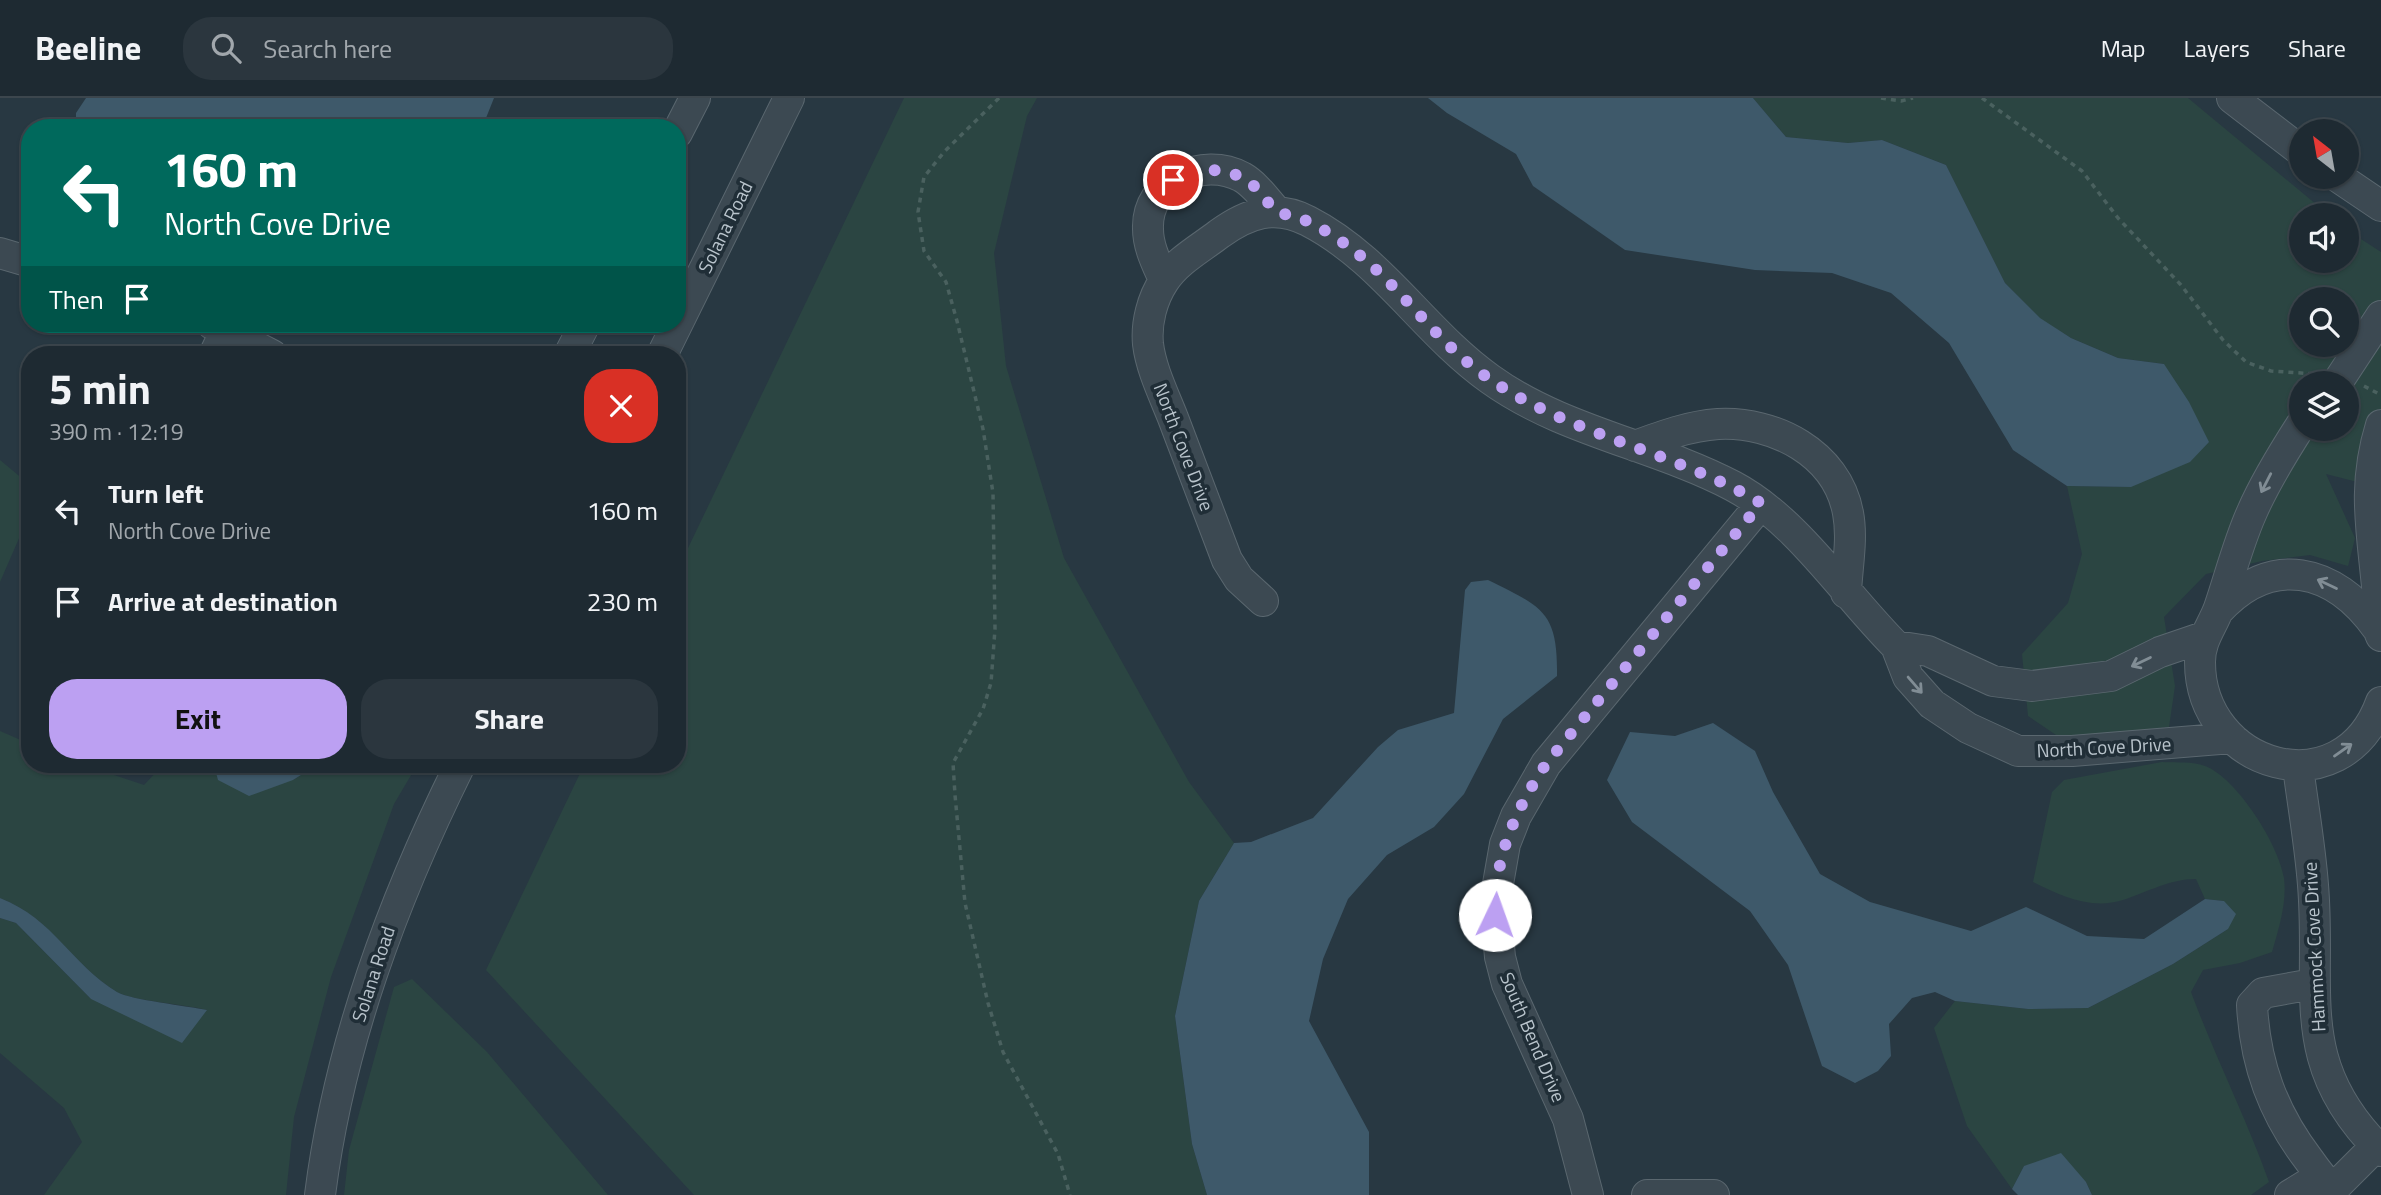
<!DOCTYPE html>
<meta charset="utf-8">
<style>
:root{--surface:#1e2a32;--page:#2b363e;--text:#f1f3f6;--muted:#a1a7ac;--line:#3c464d;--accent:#bca0f2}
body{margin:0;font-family:"Titillium Web",sans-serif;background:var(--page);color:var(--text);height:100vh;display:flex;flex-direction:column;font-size:26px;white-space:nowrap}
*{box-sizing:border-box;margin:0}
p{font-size:23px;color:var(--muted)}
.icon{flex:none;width:38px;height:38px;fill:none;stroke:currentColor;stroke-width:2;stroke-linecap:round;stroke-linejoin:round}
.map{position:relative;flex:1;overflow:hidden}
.details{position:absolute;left:21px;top:248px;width:665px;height:427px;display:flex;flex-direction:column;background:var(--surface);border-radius:28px;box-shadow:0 2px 5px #0004,0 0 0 2px var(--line)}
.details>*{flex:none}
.hud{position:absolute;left:21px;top:21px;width:665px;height:214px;border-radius:28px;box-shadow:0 2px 5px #0004,0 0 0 2px var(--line);background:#00695c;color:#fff;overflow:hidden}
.needle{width:46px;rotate:329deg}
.controls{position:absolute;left:2289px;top:21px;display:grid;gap:14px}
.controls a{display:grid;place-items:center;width:70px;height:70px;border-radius:50%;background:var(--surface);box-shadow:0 2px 5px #0004,0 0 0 2px var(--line);font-size:35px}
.pin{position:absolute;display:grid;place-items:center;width:60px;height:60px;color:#fff;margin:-30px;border:4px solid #fff;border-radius:50%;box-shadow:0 2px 7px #0007}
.me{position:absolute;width:77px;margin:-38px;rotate:3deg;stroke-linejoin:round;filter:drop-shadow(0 0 5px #0008)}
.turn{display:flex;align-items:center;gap:24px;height:147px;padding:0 28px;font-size:32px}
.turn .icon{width:91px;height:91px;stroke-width:2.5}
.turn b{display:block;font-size:49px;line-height:60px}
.then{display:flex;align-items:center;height:66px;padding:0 28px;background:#0003;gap:14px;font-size:26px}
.round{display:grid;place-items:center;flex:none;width:74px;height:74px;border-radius:28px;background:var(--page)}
.headline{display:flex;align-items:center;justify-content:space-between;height:119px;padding:0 28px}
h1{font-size:42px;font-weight:700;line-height:52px}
.button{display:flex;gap:14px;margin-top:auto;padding:14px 28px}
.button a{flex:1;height:80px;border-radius:28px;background:var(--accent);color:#111;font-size:28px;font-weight:700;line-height:80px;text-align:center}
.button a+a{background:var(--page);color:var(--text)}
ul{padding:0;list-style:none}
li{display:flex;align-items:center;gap:21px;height:91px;padding:0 28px}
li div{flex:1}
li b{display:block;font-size:26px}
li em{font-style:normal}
header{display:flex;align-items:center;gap:42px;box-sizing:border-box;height:98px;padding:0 35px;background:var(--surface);border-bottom:2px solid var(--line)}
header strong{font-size:33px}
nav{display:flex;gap:38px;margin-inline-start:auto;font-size:24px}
.search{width:490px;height:63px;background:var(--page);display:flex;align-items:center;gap:18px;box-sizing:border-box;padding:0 24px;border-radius:28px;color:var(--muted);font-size:26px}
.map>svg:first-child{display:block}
.green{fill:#2b4542;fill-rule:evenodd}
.water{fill:#3e596a}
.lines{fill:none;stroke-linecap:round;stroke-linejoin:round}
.minor-casing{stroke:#5a676f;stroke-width:32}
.path{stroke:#4a615f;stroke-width:3.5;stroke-dasharray:5 5;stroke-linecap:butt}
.minor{stroke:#3c4952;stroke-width:30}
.oneway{stroke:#818d95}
.route{stroke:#bca0f2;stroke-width:12;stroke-dasharray:0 21.6}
.labels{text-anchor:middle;stroke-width:7;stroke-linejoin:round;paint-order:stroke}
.street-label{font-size:19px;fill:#b9c4cc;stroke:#202e37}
</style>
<header>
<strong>Beeline</strong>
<div class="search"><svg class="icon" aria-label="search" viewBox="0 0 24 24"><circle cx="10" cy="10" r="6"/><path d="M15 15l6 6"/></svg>Search here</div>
<nav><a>Map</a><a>Layers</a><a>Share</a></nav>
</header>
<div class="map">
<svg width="2381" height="1097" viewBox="0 0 2381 1097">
<rect width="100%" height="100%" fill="#283842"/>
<path class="green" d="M904 0H1037L1027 18 994 155 1006 268 1064 460 1189 684 1234 745 1199 803 1175 918 1192 1046 1207 1097H694L486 872 584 667H677V473Z
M1753 0H2188L2329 117H2301V163H2347V132L2381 154V390L2326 376 2355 440 2348 468 2310 457 2262 463 2206 476 2164 519 2175 588 2169 629 2062 641 2028 618 2022 556 2068 505 2082 456 2067 388 2131 389 2164 266 2118 260 2071 240 2040 221 2005 185 1946 67 1882 42 1848 45 1786 39ZM2301 201H2347V247H2301ZM2301 285H2347V331H2301Z
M0 362 30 387V415L0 484Z
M0 633 30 646V667H84L144 687 163 667H214L219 682H293L317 667H417L394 706 331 879 294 1019 286 1097H44L82 1044 64 1010 0 955V820L16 825 91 901 207 912C185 906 132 903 117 894 71 866 53 821 0 800Z
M2162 664C2175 665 2193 663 2205 668 2237 680 2279 747 2284 780 2287 805 2279 830 2272 854L2240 865 2203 872 2191 894C2215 959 2246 1019 2269 1084L2251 1097H2092L2086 1084 2024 1068 2012 1091 1967 1028 1934 930 1955 903 2028 911 2088 910 2173 866 2228 831 2224 803 2205 801 2196 781C2169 781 2148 794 2123 802 2091 812 2061 798 2033 784L2052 694 2064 682Z
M412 881 487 954 608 1097H344L349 1052 394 889Z"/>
<path class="water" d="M86 0H494L482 30H76V15Z
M1428 0H1753L1786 39 1848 45 1882 42 1946 67 2005 185 2040 220 2071 240 2118 260 2164 266 2189 304 2209 344 2190 364 2131 389 2067 388 2013 352 1949 245 1891 195 1832 175 1755 172 1625 152 1533 88 1516 56 1447 15Z
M1488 482C1542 509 1558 513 1557 578L1503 621 1464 696 1434 729 1387 757 1348 801 1323 861 1309 923 1369 1034V1097H1207L1192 1046 1175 918 1199 803 1234 745 1251 744 1313 720 1378 649 1398 632 1454 615 1465 492 1471 484Z
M1713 625 1755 653 1773 694 1820 776 1870 804 1971 833 2026 809 2087 838 2144 841 2205 801 2224 803 2236 816 2228 831 2173 866 2088 910 2028 911 1955 903 1935 894 1912 900 1889 926 1891 958 1878 973 1855 985 1822 968 1788 867 1750 813 1632 724 1607 682 1630 634 1675 638Z
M214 667H317L293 682 249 698 218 682Z
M0 800C54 821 71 866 117 894 131 902 188 908 207 912L182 945 91 901 16 825 0 820Z
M2061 1055 2086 1084 2092 1097H2018L2012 1091 2024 1068Z"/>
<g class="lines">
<defs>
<path id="minor" d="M2232 0 2301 53
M677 35 695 0
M2338 79 2381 108
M0 155 30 164
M1164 182C1157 166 1148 149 1148 131 1146 83 1203 58 1242 79 1256 87 1266 102 1277 114
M212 226 272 257
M214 257 226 232
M569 257 585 226
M662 257 789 0
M2337 285 2381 218
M2301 327C2283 355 2265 384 2252 414 2238 445 2230 478 2219 510 2212 529 2200 542 2200 564 2200 670 2342 712 2381 604
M2381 327C2361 392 2373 436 2378 500 2379 513 2375 526 2381 538
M1635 348C1662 338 1689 328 1718 326 1774 323 1837 355 1848 415 1853 441 1847 469 1846 495
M1263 503 1239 481 1227 462C1209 414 1191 367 1173 320 1164 297 1151 271 1148 246 1146 225 1152 201 1164 183 1177 163 1201 150 1219 136 1248 115 1275 106 1308 123 1382 161 1424 234 1490 281 1562 333 1655 347 1733 388 1797 422 1844 496 1896 548
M2218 513C2271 455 2334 470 2377 530
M2204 539 2160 554 2111 578 2032 588 1993 583 1928 553 1896 548 1908 579 1932 606 1968 630 2018 653H2072L2232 640
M2298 669C2303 708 2310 747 2313 787 2322 895 2292 965 2381 1053
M2313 886 2263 895 2252 907C2255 966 2273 1015 2309 1062 2316 1072 2323 1082 2333 1091L2376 1048
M320 1097C339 946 393 802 460 667
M1588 1097 1568 1021 1507 886 1500 859 1495 803 1505 746 1516 718 1546 666 1761 406
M1647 1097H1714
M2290 1097 2321 1078"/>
</defs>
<use href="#minor" class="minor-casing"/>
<path class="path" d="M999 0 944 54 924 79 918 114 924 153 946 184 957 223 983 331 993 395 995 531 991 585 983 611 953 665 955 697 965 805 988 905 1003 954 1058 1056 1070 1097
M1881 0 1901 3 1913 0
M1982 0 2082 73 2118 120 2181 187 2223 242 2246 264 2271 273 2316 276
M2364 288 2381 297"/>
<use href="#minor" class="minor"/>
</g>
<defs><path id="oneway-shaft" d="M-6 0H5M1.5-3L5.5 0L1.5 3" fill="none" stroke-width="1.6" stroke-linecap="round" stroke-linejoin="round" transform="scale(1.75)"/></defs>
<g class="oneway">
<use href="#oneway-shaft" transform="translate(2266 385) rotate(117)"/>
<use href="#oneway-shaft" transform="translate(2327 486) rotate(-155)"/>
<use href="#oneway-shaft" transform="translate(2141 564) rotate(154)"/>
<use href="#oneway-shaft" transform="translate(1915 587) rotate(49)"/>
<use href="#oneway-shaft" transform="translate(2343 652) rotate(-35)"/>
</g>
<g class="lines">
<path class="route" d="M1173 82C1203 67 1236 68 1260 94 1265 99 1271 110 1277 114 1283 117 1292 116 1298 119 1315 126 1333 137 1348 148 1390 179 1420 221 1458 256 1540 332 1666 348 1761 405L1546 666C1515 712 1494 761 1495 817"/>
</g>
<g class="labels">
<g class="street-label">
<text transform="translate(725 129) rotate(-64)" y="7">Solana Road</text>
<text transform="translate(1184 349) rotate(69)" y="7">North Cove Drive</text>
<text transform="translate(2104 649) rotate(-3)" y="7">North Cove Drive</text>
<text transform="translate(2314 849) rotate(-93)" y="7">Hammock Cove Drive</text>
<text transform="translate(373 876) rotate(-72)" y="7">Solana Road</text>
<text transform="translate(1533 939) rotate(67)" y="7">South Bend Drive</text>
</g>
</g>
</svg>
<div class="controls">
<a><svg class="needle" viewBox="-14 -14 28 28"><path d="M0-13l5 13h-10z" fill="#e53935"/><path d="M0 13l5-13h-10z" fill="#a1a7ac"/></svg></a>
<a><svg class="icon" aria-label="sound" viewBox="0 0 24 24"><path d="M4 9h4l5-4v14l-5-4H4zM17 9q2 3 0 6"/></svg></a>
<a><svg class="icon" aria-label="search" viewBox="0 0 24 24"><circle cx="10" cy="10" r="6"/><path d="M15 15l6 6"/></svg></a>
<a><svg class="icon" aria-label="layers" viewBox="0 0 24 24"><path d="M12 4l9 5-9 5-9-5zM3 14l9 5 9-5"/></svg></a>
</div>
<div class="pin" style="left:1173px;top:82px;background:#d93025"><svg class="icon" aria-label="arrive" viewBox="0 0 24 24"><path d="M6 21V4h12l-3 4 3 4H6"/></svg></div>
<svg class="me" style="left:1495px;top:817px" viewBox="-20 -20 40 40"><circle r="19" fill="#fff"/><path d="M0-13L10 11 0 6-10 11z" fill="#bca0f2"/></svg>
<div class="hud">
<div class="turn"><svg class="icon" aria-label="left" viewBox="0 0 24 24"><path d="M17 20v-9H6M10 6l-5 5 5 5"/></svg><div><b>160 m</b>North Cove Drive</div></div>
<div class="then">Then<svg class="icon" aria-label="arrive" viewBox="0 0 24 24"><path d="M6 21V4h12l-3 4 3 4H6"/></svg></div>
</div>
<section class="details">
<div class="headline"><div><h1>5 min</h1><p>390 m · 12:19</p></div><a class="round" style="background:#d93025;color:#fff"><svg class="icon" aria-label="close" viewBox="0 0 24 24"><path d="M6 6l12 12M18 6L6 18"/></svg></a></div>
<ul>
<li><svg class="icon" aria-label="left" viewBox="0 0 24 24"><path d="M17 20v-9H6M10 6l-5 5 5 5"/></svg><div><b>Turn left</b><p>North Cove Drive</p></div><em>160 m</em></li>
<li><svg class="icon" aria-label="arrive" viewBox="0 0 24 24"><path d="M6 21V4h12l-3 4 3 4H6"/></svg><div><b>Arrive at destination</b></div><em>230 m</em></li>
</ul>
<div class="button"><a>Exit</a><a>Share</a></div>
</section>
</div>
